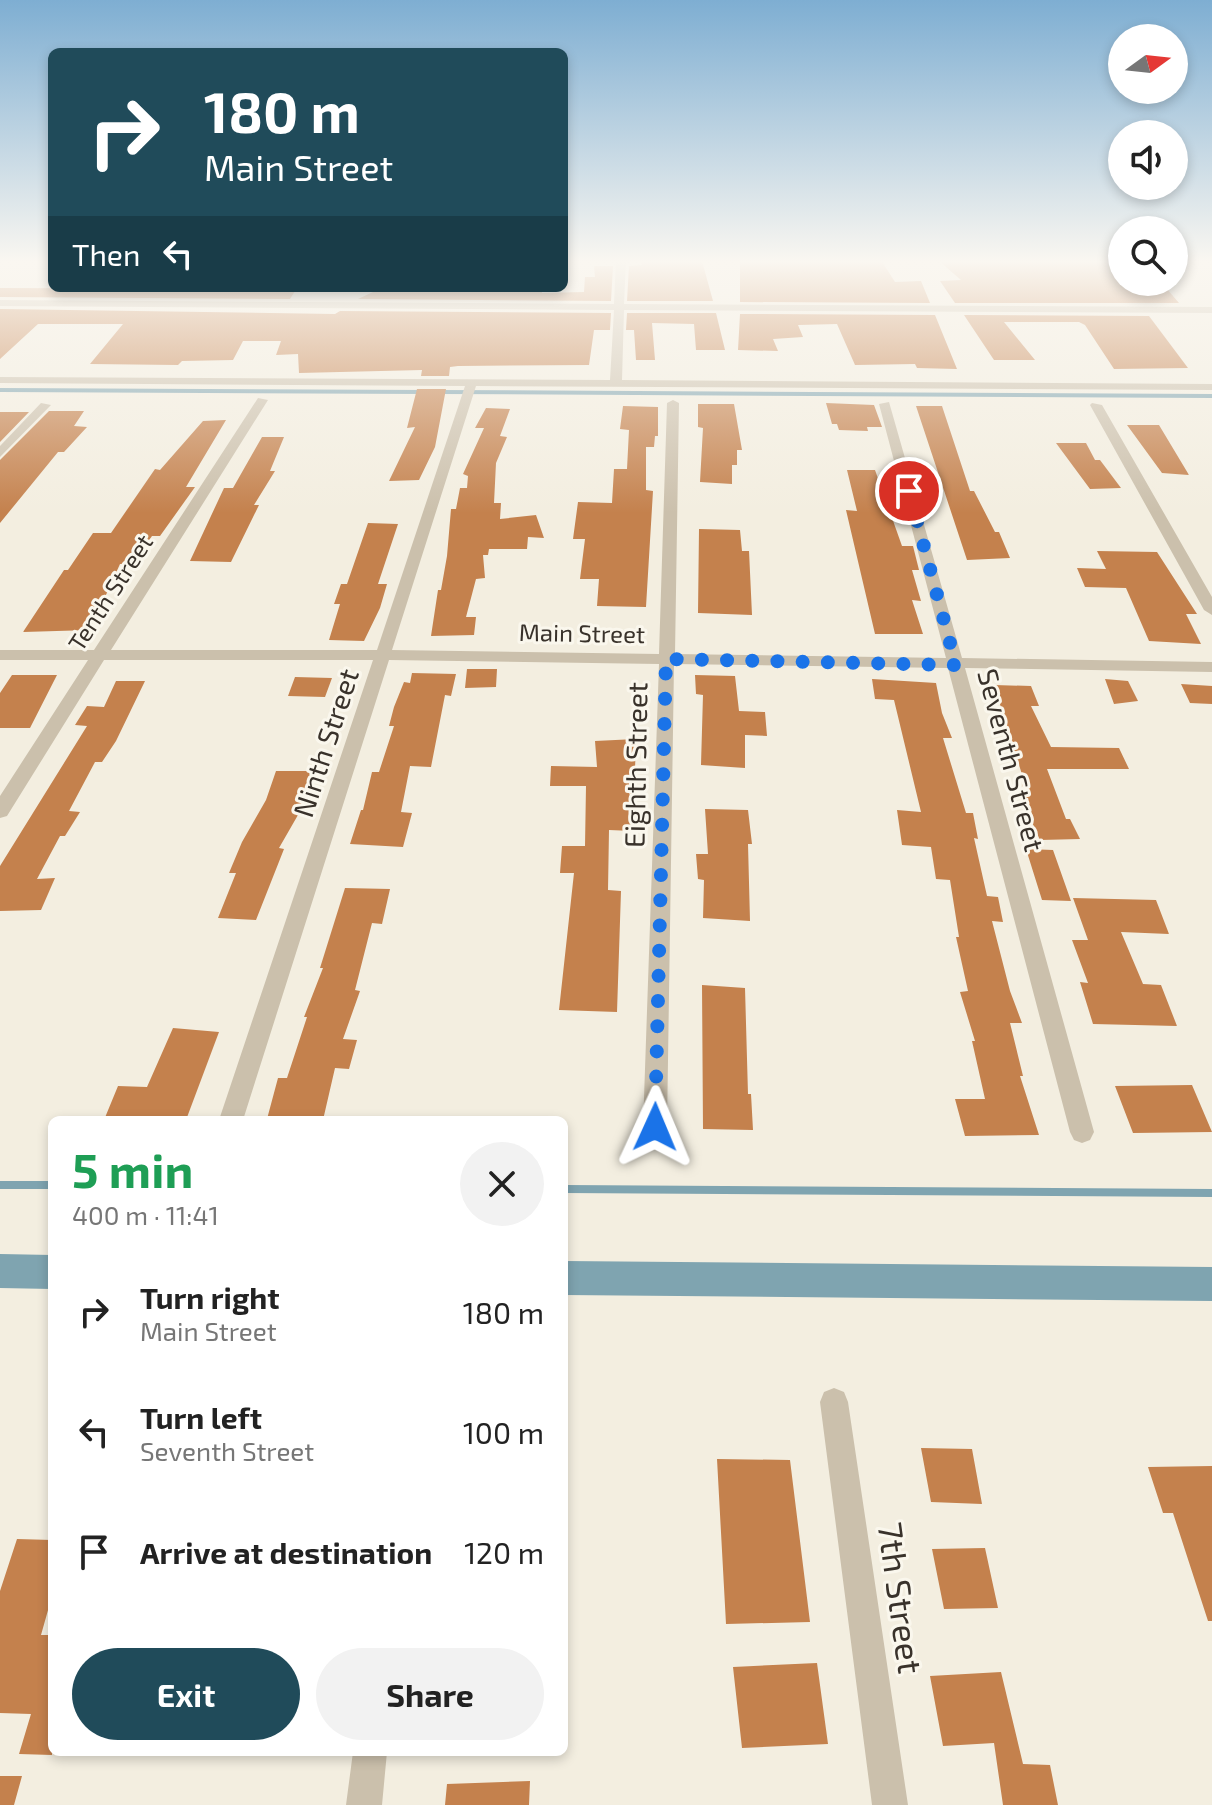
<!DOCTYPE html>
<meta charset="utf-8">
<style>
:root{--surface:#fff;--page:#f2f2f2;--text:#222;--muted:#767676;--accent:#204b5a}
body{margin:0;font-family:"Exo 2",sans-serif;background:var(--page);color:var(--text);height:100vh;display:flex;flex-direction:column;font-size:30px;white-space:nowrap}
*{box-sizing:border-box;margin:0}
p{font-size:26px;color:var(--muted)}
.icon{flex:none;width:44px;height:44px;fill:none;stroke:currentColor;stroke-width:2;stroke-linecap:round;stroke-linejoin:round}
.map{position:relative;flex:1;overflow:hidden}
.sheet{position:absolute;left:48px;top:1116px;width:520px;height:640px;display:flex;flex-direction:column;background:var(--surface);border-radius:12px;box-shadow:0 4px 12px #0003}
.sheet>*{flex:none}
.hud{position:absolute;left:48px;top:48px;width:520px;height:244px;border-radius:12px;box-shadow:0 4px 12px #0003;background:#204b5a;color:#fff;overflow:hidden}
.needle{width:52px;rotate:75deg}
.fabs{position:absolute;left:1108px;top:24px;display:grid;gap:16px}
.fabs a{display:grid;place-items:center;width:80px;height:80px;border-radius:50%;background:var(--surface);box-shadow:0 4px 12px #0003;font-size:40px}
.pin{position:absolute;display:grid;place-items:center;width:68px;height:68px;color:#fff;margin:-34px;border:4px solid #fff;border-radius:50%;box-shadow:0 2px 8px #0007}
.me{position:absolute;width:88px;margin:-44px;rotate:1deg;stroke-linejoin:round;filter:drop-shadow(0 0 6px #0008)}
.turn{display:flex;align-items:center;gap:28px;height:168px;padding:0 24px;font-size:36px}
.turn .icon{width:104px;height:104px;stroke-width:2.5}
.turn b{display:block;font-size:56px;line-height:68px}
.then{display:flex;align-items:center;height:76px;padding:0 24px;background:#0003;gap:16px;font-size:30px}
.round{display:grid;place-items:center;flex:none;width:84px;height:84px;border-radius:42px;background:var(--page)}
.summary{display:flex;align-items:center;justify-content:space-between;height:136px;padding:0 24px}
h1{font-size:48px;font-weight:700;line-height:60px;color:#1e9e55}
.button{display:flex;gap:16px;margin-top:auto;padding:16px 24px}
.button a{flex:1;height:92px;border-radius:48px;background:var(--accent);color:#fff;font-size:32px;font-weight:700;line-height:92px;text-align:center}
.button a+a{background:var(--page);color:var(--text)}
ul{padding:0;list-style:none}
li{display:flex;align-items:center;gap:24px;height:120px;padding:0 24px}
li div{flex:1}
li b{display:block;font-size:30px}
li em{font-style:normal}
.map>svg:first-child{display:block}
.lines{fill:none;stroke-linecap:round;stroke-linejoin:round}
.stream-far1{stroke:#7fa4b0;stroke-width:4}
.stream{stroke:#7fa4b0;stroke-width:8}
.canal{fill:#7fa4b0;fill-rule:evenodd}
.building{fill:#c4814d}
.street{fill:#cbc0ac;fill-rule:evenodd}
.route{stroke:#1a73e8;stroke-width:14;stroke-dasharray:0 25.2}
.labels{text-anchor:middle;stroke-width:6;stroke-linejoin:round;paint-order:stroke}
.far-street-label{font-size:24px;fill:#39322b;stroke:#faf7ed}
.street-label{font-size:28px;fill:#39322b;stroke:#faf7ed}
.near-street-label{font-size:34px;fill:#39322b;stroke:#faf7ed}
</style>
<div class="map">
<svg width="1212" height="1805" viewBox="0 0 1212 1805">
<rect width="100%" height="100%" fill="#f3eee0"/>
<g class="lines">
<path class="stream-far1" d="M0 390 426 392
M438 392 1212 396"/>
<path class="stream" d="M0 1185H52
M564 1189 1212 1193"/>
<path class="canal" d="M0 1254 52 1255V1289L0 1288Z
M564 1261 1212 1267V1301L564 1295Z"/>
</g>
<path class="building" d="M640 260 702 261 713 301H627L629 266 642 265Z
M740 260H881L895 282 921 281 930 303 740 302Z
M938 260H1122V282H1161L1179 303H955L940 281 961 280Z
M594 266H613L611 301 358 299 373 292 401 289 449 291 467 288H542V293L584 292 585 277H595Z
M0 288 252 289 297 288 290 299 0 297Z
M0 309 335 314 340 311 611 313 610 330H594L589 365 458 366 450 367 449 376H421L422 370 299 373 298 354 276 355 281 341H243L233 360 182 361 178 365 90 364 123 324H38L0 359Z
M627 313H716L725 350H696L694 324 652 323 655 360H636L634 330H626Z
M740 314 935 315 957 369 917 368 915 364 855 365 837 324 798 325 803 337 773 339 778 351 738 350Z
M964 315 1149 316 1188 368 1114 369 1085 325 1079 322H1004L1035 360H994Z
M417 389H446L435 447 419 480 389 481 415 427 407 428Z
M826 403 874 405 882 427H867L868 431 839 430 837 424H832Z
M698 404H734L742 450H737V465H732V484L700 482 703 428 698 427Z
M623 406 658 407V436H655L654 447H646V490L653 491 646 607 597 606 599 579H580L585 539H573L578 502 612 503 614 469H627L629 430 620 429Z
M916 406H942L970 491H974L995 532H999L1010 558 967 560Z
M486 408 510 409 500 436 507 437 496 463 494 503H501L500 519 536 515 544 538 528 537 527 549H489L488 555H483L485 578 476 579 466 617H476L474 635 431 636 438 590H441L447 556 451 509H456L460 488H467L468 476 463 474 484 428H475Z
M49 411H84L74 426 87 427 64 452H58L0 523V460Z
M0 412H29L0 442Z
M226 420 186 487H195L160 536H152L132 564H120L90 630 23 632 64 570H68L93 533H111L155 469 160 470 203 421Z
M1127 425H1159L1189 475 1162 473Z
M262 437H284L270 471H275L254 505H259L231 562 190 561 224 488H233Z
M1056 443H1086L1095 460H1100L1121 488 1090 489Z
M847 470H875L902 546H913L919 570H912L921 601 912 600 923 634H875L846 510 857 511Z
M368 523 398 524 378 584H387L380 608 364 641 329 640 340 604H334L341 584H347Z
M699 529 740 530 742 551H749L752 615 698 613Z
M1097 551 1157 552 1197 614H1186L1201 644 1149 641 1126 588 1085 587 1077 568 1106 569Z
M467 669H497L496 687 465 688Z
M412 673 456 674 451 696 445 695 431 767 410 766 401 812 412 813 403 847 350 844 361 810H363L372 772H379L394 726H389L394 707 404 682 410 683Z
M12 675H57L30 728H0V693Z
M695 675 735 676 739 711 765 712 767 736 745 735V768L701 765 703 695 696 694Z
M295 677 332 678 325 697 288 696Z
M872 679 936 683 942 713 952 738H943L966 813H973L978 839 974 838 987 896 998 897 1003 922 992 921 1010 991 1022 1023H1010L1023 1076H1020L1039 1135 965 1136 955 1099H985L972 1041H975L960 992 968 991 956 937H959L950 880 936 879 931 847 902 845 897 810 921 812 894 700 875 699Z
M1105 679 1128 681 1138 701 1114 704Z
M116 681H145L116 741 102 762H95L69 811 80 812 65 836H60L37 879 55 878 41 910 0 911V866L87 726 75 725 87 706 104 707Z
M1181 684 1212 686V704L1190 703Z
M994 685 1031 686 1039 706H1031L1051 747 1119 748 1129 769H1047L1066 819H1070L1080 839 1040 840 1031 820H1034L1022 784H1025Z
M636 739 633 831 609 830 608 890 621 891 617 1012 559 1010 574 873H560L562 846H585L586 786H550L551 766 597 767 595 741Z
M276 771H312L302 808 279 848 284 849 256 920 218 918 236 873H229L242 842 266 800Z
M705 809 748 810 752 844H748L750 921 703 918 704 880 698 879 696 854H708Z
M1026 849 1053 850 1071 901 1042 900Z
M345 888 390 889 382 924 372 923 355 990 360 991 343 1039 357 1040 349 1069 335 1068 323 1120 267 1119 278 1078H287L307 1017H304L323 968H320Z
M1073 898 1156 900 1169 934 1121 932 1143 984 1161 985 1177 1026 1093 1024 1080 982 1088 983 1072 940H1088Z
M702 985 745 988 748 1094H751L753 1130 703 1129Z
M173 1028 219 1032 186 1120H104L118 1086 147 1087Z
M1192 1085 1212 1132 1133 1133 1115 1086Z
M921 1448 972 1449 982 1504 931 1502Z
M717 1459 790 1460 810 1622 726 1624Z
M1212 1466V1621H1208L1173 1513H1163L1148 1467Z
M17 1539 52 1540V1596L41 1635H52V1755L19 1754 31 1714 0 1713V1591Z
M985 1548 998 1608 944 1609 932 1549Z
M817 1663 828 1744 742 1748 733 1667Z
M1001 1672 1023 1764 1050 1765 1058 1805H1003L994 1743 943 1746 930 1676Z
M0 1776H22L14 1805H0Z
M530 1781 529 1805H445L447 1784Z"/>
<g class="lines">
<path class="street" d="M616 260H626L624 304 1212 307V313L624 310 622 380 1212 384V390L476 386 392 650 659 654 667 403 673 400 679 403 675 654 946 658 879 404 889 402 962 658 1212 662V672L965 668 1094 1132 1090 1140 1082 1143 1074 1140 1070 1132 948 668 674 664 667 1127 663 1135 655 1138 647 1135 643 1127 659 664 389 660 243 1120H219L373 660H104L7 816 0 818V796L88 660H0V650H94L258 398 268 400 111 650H377L465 386 0 383V377L610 380 614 310 0 306V300L614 304Z
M41 403 51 405 0 457V446Z
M1092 403 1102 405 1212 597V615L1204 610 1090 405Z
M834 1388 844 1392 848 1402 908 1805H872L820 1402 824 1392Z
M353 1752H387L382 1805H346Z"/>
</g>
<linearGradient id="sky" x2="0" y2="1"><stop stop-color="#7eaed2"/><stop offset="0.51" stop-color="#faf7f1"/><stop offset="1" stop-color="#faf7f1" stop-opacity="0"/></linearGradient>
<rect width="1212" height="513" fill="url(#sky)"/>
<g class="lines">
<path class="route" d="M655 1127 666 659 956 665 909 491"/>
</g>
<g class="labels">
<g class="far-street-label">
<text transform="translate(111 593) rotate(-57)" y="8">Tenth Street</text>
<text transform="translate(582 634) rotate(1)" y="8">Main Street</text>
</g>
<g class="street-label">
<text transform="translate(326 743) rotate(-72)" y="10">Ninth Street</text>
<text transform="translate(1011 760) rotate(75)" y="10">Seventh Street</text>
<text transform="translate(636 765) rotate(-89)" y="10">Eighth Street</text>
</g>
<g class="near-street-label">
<text transform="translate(900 1598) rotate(82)" y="12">7th Street</text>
</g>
</g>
</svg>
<div class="fabs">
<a><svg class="needle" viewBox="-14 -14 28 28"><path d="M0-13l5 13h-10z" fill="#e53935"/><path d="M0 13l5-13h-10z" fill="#767676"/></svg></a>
<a><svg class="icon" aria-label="sound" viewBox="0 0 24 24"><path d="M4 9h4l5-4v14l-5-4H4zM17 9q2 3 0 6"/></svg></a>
<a><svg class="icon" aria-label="search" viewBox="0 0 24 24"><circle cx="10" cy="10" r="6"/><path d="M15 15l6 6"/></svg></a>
</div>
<div class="pin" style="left:909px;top:491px;background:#d93025"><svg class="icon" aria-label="arrive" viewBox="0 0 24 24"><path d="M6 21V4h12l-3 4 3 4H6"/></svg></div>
<svg class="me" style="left:655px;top:1127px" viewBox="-20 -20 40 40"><path d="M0-17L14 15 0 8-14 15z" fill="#1a73e8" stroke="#fff" stroke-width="4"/></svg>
<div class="hud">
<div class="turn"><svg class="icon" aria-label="right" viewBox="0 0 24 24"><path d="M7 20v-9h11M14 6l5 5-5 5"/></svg><div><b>180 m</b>Main Street</div></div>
<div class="then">Then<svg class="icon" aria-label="left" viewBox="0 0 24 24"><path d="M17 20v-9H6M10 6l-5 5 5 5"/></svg></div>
</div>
<section class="sheet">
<div class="summary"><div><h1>5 min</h1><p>400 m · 11:41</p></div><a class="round"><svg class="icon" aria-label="close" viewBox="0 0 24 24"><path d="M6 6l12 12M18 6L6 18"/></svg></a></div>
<ul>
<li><svg class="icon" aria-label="right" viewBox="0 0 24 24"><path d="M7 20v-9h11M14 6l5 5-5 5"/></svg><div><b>Turn right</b><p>Main Street</p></div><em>180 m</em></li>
<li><svg class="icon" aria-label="left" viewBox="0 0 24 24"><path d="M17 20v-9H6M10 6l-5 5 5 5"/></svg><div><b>Turn left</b><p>Seventh Street</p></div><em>100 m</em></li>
<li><svg class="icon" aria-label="arrive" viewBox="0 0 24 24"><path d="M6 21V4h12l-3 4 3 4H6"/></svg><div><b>Arrive at destination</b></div><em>120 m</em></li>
</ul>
<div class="button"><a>Exit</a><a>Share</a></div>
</section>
</div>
